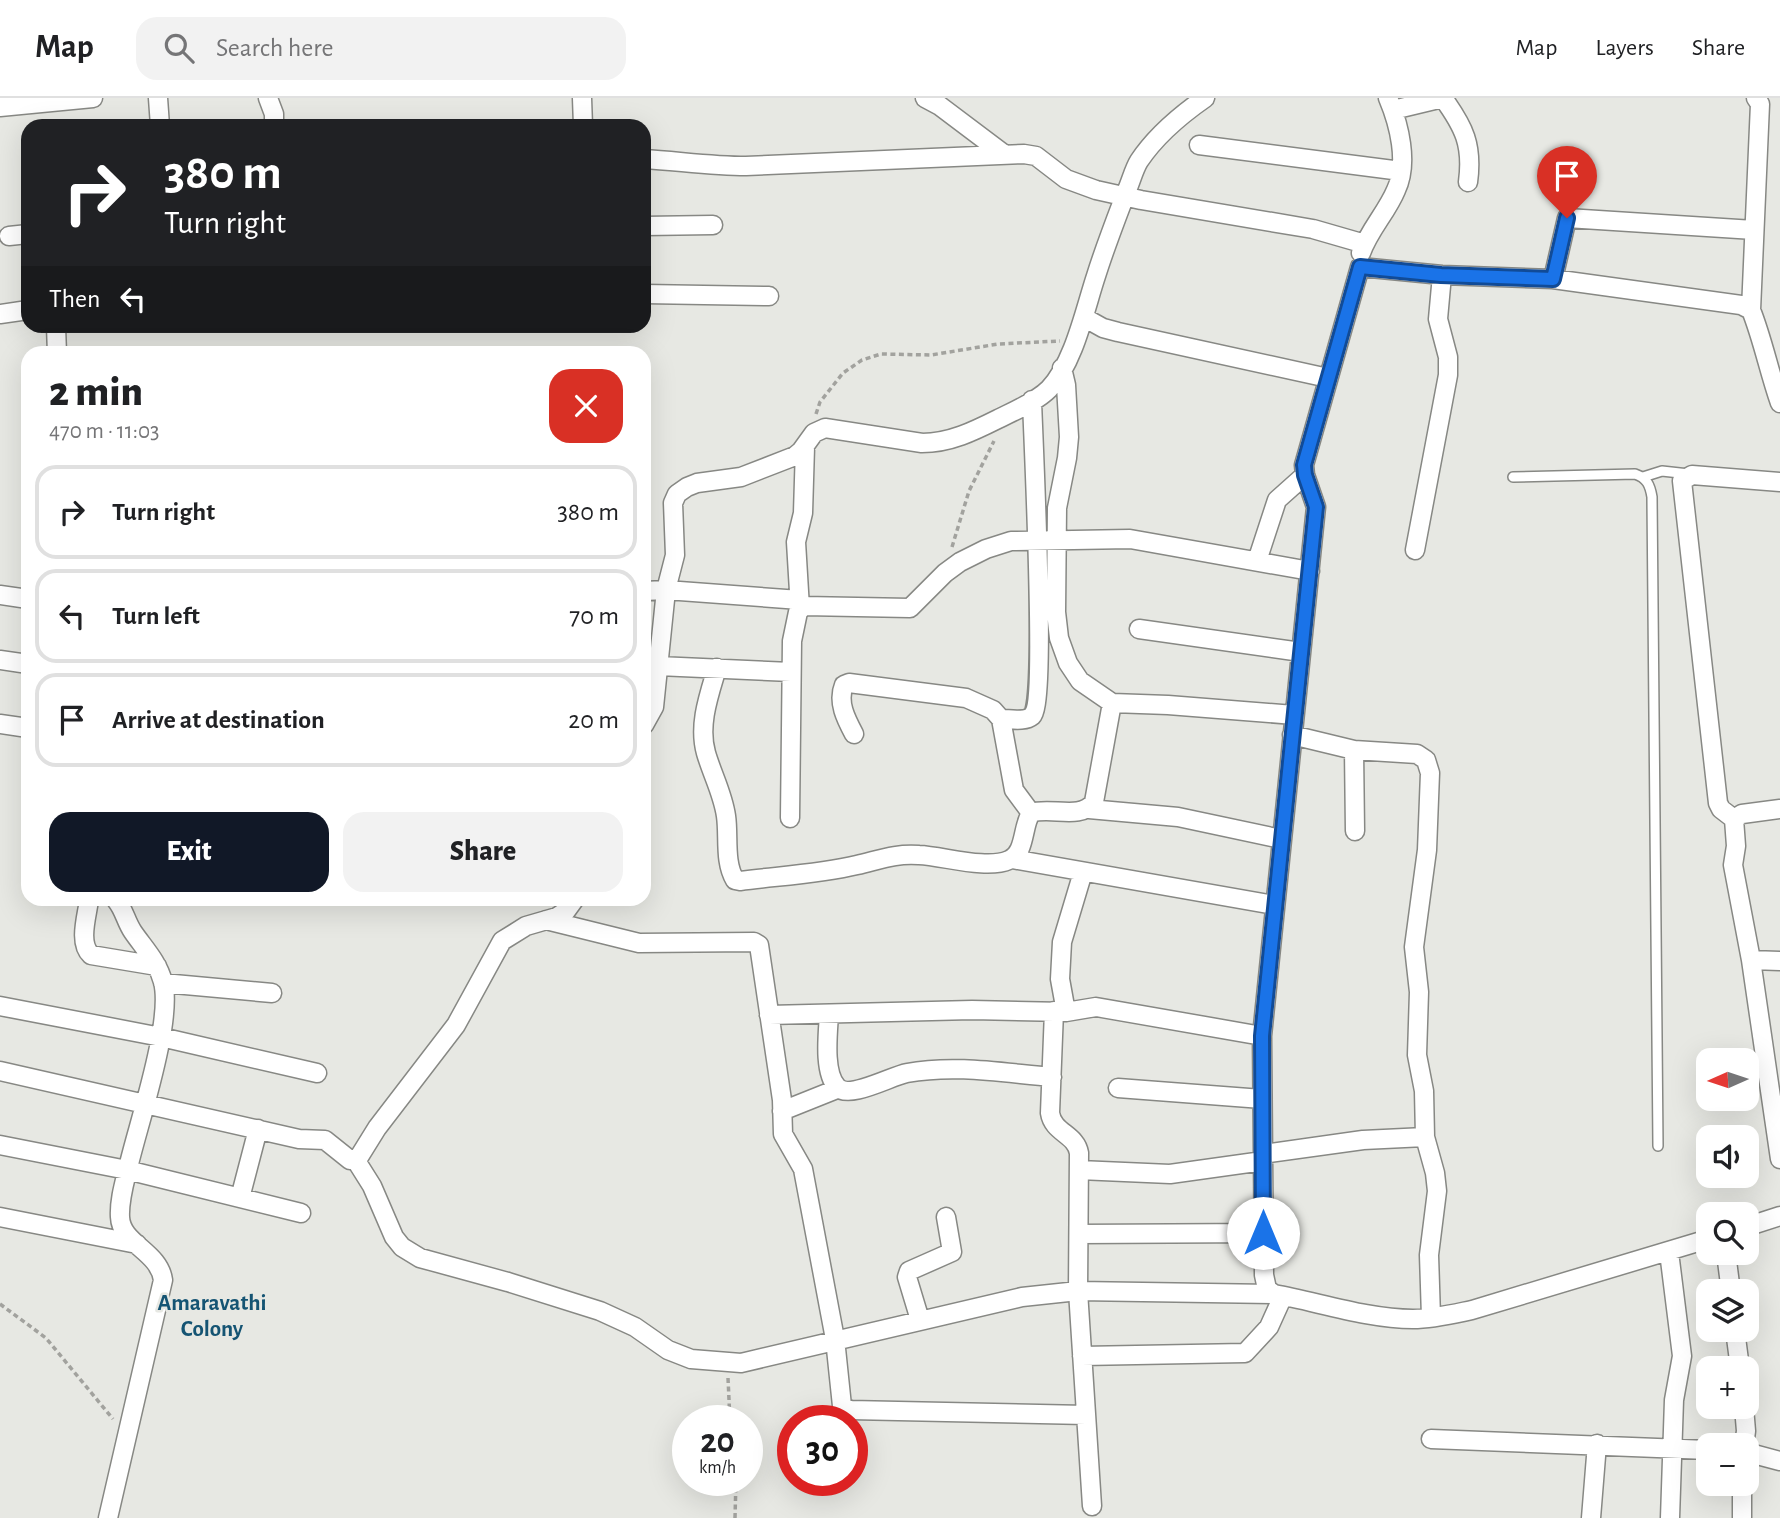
<!DOCTYPE html>
<meta charset="utf-8">
<style>
:root{--surface:#fff;--page:#f2f2f2;--text:#202124;--muted:#757577;--line:#e0e0e0;--accent:#111827}
body{margin:0;font-family:"Alegreya Sans",sans-serif;background:var(--page);color:var(--text);height:100vh;display:flex;flex-direction:column;font-size:26px;white-space:nowrap}
*{box-sizing:border-box;margin:0}
p{font-size:23px;color:var(--muted)}
.icon{flex:none;width:38px;height:38px;fill:none;stroke:currentColor;stroke-width:2;stroke-linecap:round;stroke-linejoin:round}
.map{position:relative;flex:1;overflow:hidden}
.sheet{position:absolute;left:21px;top:248px;width:630px;height:560px;display:flex;flex-direction:column;background:var(--surface);border-radius:21px;box-shadow:0 7px 28px #0002}
.sheet>*{flex:none}
.top-card{position:absolute;left:21px;top:21px;width:630px;height:214px;border-radius:21px;box-shadow:0 7px 28px #0002;background:#202124;color:#fff;overflow:hidden}
.needle{width:46px;rotate:267deg}
.controls{position:absolute;left:1696px;top:950px;display:grid;gap:14px}
.controls a{display:grid;place-items:center;width:63px;height:63px;border-radius:14px;background:var(--surface);box-shadow:0 7px 28px #0002;font-size:35px}
.speed{position:absolute;left:672px;top:1307px;display:flex;gap:14px;font-size:35px;font-weight:700;text-align:center}
.speed>*{display:grid;place-content:center;width:91px;height:91px;border-radius:50%;background:var(--surface);box-shadow:0 7px 28px #0002;line-height:1}
.speed small{font-size:18px;font-weight:400}
.speed .limit{border:10px solid #d22;background:#fff;color:#111}
.pin{position:absolute;display:grid;place-items:center;width:60px;height:60px;color:#fff;margin:-72px -30px;border-radius:50% 50% 50% 0;rotate:-45deg;box-shadow:0 0 7px #0007}
.pin .icon{rotate:45deg}
.me{position:absolute;width:77px;margin:-38px;rotate:0deg;stroke-linejoin:round;filter:drop-shadow(0 0 5px #0008)}
.turn{display:flex;align-items:center;gap:24px;height:147px;padding:0 28px;font-size:32px}
.turn .icon{width:91px;height:91px;stroke-width:2.5}
.turn b{display:block;font-size:49px;line-height:60px}
.then{display:flex;align-items:center;height:66px;padding:0 28px;background:#0003;gap:14px;font-size:26px}
.round{display:grid;place-items:center;flex:none;width:74px;height:74px;border-radius:21px;background:var(--page)}
.summary{display:flex;align-items:center;justify-content:space-between;height:119px;padding:0 28px}
h1{font-size:42px;font-weight:800;line-height:52px}
.primary-button{display:flex;gap:14px;margin-top:auto;padding:14px 28px}
.primary-button a{flex:1;height:80px;border-radius:21px;background:var(--accent);color:#fff;font-size:28px;font-weight:800;line-height:80px;text-align:center}
.primary-button a+a{background:var(--page);color:var(--text)}
ul{padding:0;list-style:none}
li{display:flex;align-items:center;gap:21px;height:94px;margin:0 14px 10px;padding:0 14px;border:4px solid var(--line);border-radius:21px}
li div{flex:1}
li b{display:block;font-size:26px}
li em{font-style:normal}
header{display:flex;align-items:center;gap:42px;box-sizing:border-box;height:98px;padding:0 35px;background:var(--surface);border-bottom:2px solid var(--line)}
header strong{font-size:33px}
nav{display:flex;gap:38px;margin-inline-start:auto;font-size:24px}
.search{width:490px;height:63px;background:var(--page);display:flex;align-items:center;gap:18px;box-sizing:border-box;padding:0 24px;border-radius:21px;color:var(--muted);font-size:26px}
.map>svg:first-child{display:block}
.lines{fill:none;stroke-linecap:round;stroke-linejoin:round}
.service-casing{stroke:#878884;stroke-width:12}
.minor-casing{stroke:#878884;stroke-width:21}
.path{stroke:#a2a29e;stroke-width:3.5;stroke-dasharray:5 3.5;stroke-linecap:butt}
.service{stroke:#fff;stroke-width:9}
.minor{stroke:#fff;stroke-width:18}
.route-casing{stroke:#114b97;stroke-width:18}
.route{stroke:#1a73e8;stroke-width:12}
.labels{text-anchor:middle;stroke-width:5;stroke-linejoin:round;paint-order:stroke}
.neighbourhood-label{font-size:23px;font-weight:bold;fill:#155473;stroke:#e7e8e3}
</style>
<header>
<strong>Map</strong>
<div class="search"><svg class="icon" aria-label="search" viewBox="0 0 24 24"><circle cx="10" cy="10" r="6"/><path d="M15 15l6 6"/></svg>Search here</div>
<nav><a>Map</a><a>Layers</a><a>Share</a></nav>
</header>
<div class="map">
<svg width="1780" height="1420" viewBox="0 0 1780 1420">
<rect width="100%" height="100%" fill="#e7e8e3"/>
<g class="lines">
<defs>
<path id="service" d="M1513 379 1635 376C1647 380 1650 387 1652 399L1658 1048
M1643 379 1662 373 1689 376"/>
<path id="minor" d="M158 0 160 28
M268 0 274 16V28
M582 0 583 28
M925 0 940 8 1005 57
M1443 0C1464 29 1473 47 1468 84
M0 9 93 0
M1393 12 1443 0
M1199 47 1401 73
M644 61C678 63 712 68 746 68L1024 56 1036 58 1066 81 1096 92 1141 102 1313 131 1365 146
M644 128 713 127
M9 138 28 136
M1361 155C1369 132 1387 114 1396 92 1409 65 1399 26 1388 0
M1553 181 1567 120 1754 132
M644 196 769 198
M1751 212 1760 6 1756 0
M0 216 28 212
M1085 220 1103 230 1118 234 1328 280
M56 228 57 256
M1062 270 1066 287 1069 339 1067 360 1057 410 1056 514 1059 540 1068 565 1080 583 1112 605 1168 607 1294 617
M1415 452 1448 277V259L1438 221 1442 177
M1257 463 1277 402 1305 377
M644 493 666 492 800 502
M0 497 28 501
M800 510 796 444 803 415 805 349
M1139 531 1301 554
M0 562 28 566
M658 568 791 574
M717 570C709 597 698 627 706 655 712 676 723 696 726 718 729 738 724 764 735 782L740 783C778 778 819 776 857 767 879 762 896 755 919 757 943 758 987 772 1009 762 1026 755 1022 728 1031 715 1051 708 1080 723 1094 704L1112 605
M1001 621C1010 621 1025 624 1032 618 1047 604 1033 340 1032 302
M0 626 28 630
M644 627 654 609 666 492 675 457 673 405 677 396 687 389 697 385 741 379 795 358 801 353 814 335 825 330 922 345C950 345 974 333 998 321 1014 313 1036 304 1049 291 1074 265 1085 211 1096 178 1105 149 1116 121 1127 92 1131 83 1134 71 1139 63 1155 39 1182 16 1205 0
M854 636C846 621 837 604 844 587L849 585 966 600 993 612 1001 621 1014 692 1031 715
M1292 637 1354 652 1417 656 1426 662 1430 675 1427 752 1414 849 1419 894 1417 957 1424 993 1425 1039 1435 1075 1437 1093 1429 1157 1431 1219
M1354 652 1355 733
M1089 711 1178 719 1281 741
M1780 711 1742 716 1734 721 1736 748 1733 767 1751 862 1780 1061
M790 720 792 543 798 514 804 508 910 510 945 475 960 464 986 451 1011 443 1130 441 1310 473
M1734 721 1721 711 1718 705 1682 383 1692 377 1780 384
M1012 761 1274 807
M89 802C87 818 78 845 91 857L157 868
M546 822 639 845 754 844 759 847 782 1002 783 1036 803 1071 835 1241 842 1308 850 1312 1086 1317
M1751 862 1780 863
M163 885 272 895
M0 908 161 939 317 975
M1054 913 1050 1015C1053 1035 1076 1036 1079 1055L1078 1193 1092 1408
M1066 914 1060 881 1062 844 1083 774
M829 916C828 935 823 974 837 989 849 1002 891 978 907 975 955 966 1004 975 1052 979
M769 917 972 912 1066 914 1096 909 1262 938
M0 973 299 1041 325 1042 350 1062 359 1059 377 1030 456 927 502 843 526 828 557 819 566 813 574 802
M1118 990 1262 1001
M782 1013 837 991
M0 1047 127 1072 301 1115
M1263 1056 1363 1042 1425 1039
M355 1061 372 1088 394 1139 402 1149 420 1160 508 1184 600 1213 635 1229 668 1252 691 1261 741 1265 1022 1199 1078 1193 1274 1196
M1079 1072 1170 1076 1263 1063
M240 1100 258 1031
M0 1119 137 1146
M1746 1129 1780 1118
M1079 1136 1263 1135
M1708 1141 1472 1212C1453 1216 1433 1221 1413 1221 1368 1221 1318 1204 1274 1196L1267 1191 1264 1177 1262 938 1316 409 1305 377 1304 367 1360 169 1442 177 1553 181 1741 207 1751 212C1763 242 1769 274 1780 305
M1669 1154 1682 1258 1674 1302 1670 1420
M1726 1155 1731 1194
M920 1222 907 1179 909 1173 952 1154 946 1119
M1735 1232 1740 1270
M1082 1258 1245 1255 1269 1229 1283 1198
M1431 1341 1708 1352
M1744 1348 1746 1333 1744 1309
M1746 1354 1780 1363
M108 1420 163 1182C159 1153 121 1146 120 1119 119 1101 125 1083 129 1066 139 1024 173 923 163 884 158 864 144 850 133 834 126 824 124 811 116 802
M1591 1420 1597 1346
M1742 1420V1386"/>
</defs>
<use href="#service" class="service-casing"/>
<use href="#minor" class="minor-casing"/>
<path class="path" d="M816 316 820 304 843 275 862 262 881 256 931 257 998 246 1060 243
M952 449 969 393 994 343
M0 1206 46 1240 113 1321
M728 1280 730 1323
M735 1420 736 1382"/>
<use href="#service" class="service"/>
<use href="#minor" class="minor"/>
</g>
<g class="lines">
<defs>
<path id="route" d="M1263 1135 1262 938 1316 409 1305 377 1304 367 1360 169 1441 177 1553 181 1567 120"/>
</defs>
<use href="#route" class="route-casing"/>
<use href="#route" class="route"/>
</g>
<g class="labels">
<g class="neighbourhood-label">
<text x="212" y="1212">Amaravathi<tspan x="212" dy="26">Colony</tspan></text>
</g>
</g>
</svg>
<div class="controls">
<a><svg class="needle" viewBox="-14 -14 28 28"><path d="M0-13l5 13h-10z" fill="#e53935"/><path d="M0 13l5-13h-10z" fill="#757577"/></svg></a>
<a><svg class="icon" aria-label="sound" viewBox="0 0 24 24"><path d="M4 9h4l5-4v14l-5-4H4zM17 9q2 3 0 6"/></svg></a>
<a><svg class="icon" aria-label="search" viewBox="0 0 24 24"><circle cx="10" cy="10" r="6"/><path d="M15 15l6 6"/></svg></a>
<a><svg class="icon" aria-label="layers" viewBox="0 0 24 24"><path d="M12 4l9 5-9 5-9-5zM3 14l9 5 9-5"/></svg></a>
<a>+</a>
<a>−</a>
</div>
<div class="speed"><div>20<small>km/h</small></div><div class="limit">30</div></div>
<div class="pin" style="left:1567px;top:120px;background:#d93025"><svg class="icon" aria-label="arrive" viewBox="0 0 24 24"><path d="M6 21V4h12l-3 4 3 4H6"/></svg></div>
<svg class="me" style="left:1263px;top:1135px" viewBox="-20 -20 40 40"><circle r="19" fill="#fff"/><path d="M0-13L10 11 0 6-10 11z" fill="#1a73e8"/></svg>
<div class="top-card">
<div class="turn"><svg class="icon" aria-label="right" viewBox="0 0 24 24"><path d="M7 20v-9h11M14 6l5 5-5 5"/></svg><div><b>380 m</b>Turn right</div></div>
<div class="then">Then<svg class="icon" aria-label="left" viewBox="0 0 24 24"><path d="M17 20v-9H6M10 6l-5 5 5 5"/></svg></div>
</div>
<section class="sheet">
<div class="summary"><div><h1>2 min</h1><p>470 m · 11:03</p></div><a class="round" style="background:#d93025;color:#fff"><svg class="icon" aria-label="close" viewBox="0 0 24 24"><path d="M6 6l12 12M18 6L6 18"/></svg></a></div>
<ul>
<li><svg class="icon" aria-label="right" viewBox="0 0 24 24"><path d="M7 20v-9h11M14 6l5 5-5 5"/></svg><div><b>Turn right</b></div><em>380 m</em></li>
<li><svg class="icon" aria-label="left" viewBox="0 0 24 24"><path d="M17 20v-9H6M10 6l-5 5 5 5"/></svg><div><b>Turn left</b></div><em>70 m</em></li>
<li><svg class="icon" aria-label="arrive" viewBox="0 0 24 24"><path d="M6 21V4h12l-3 4 3 4H6"/></svg><div><b>Arrive at destination</b></div><em>20 m</em></li>
</ul>
<div class="primary-button"><a>Exit</a><a>Share</a></div>
</section>
</div>
